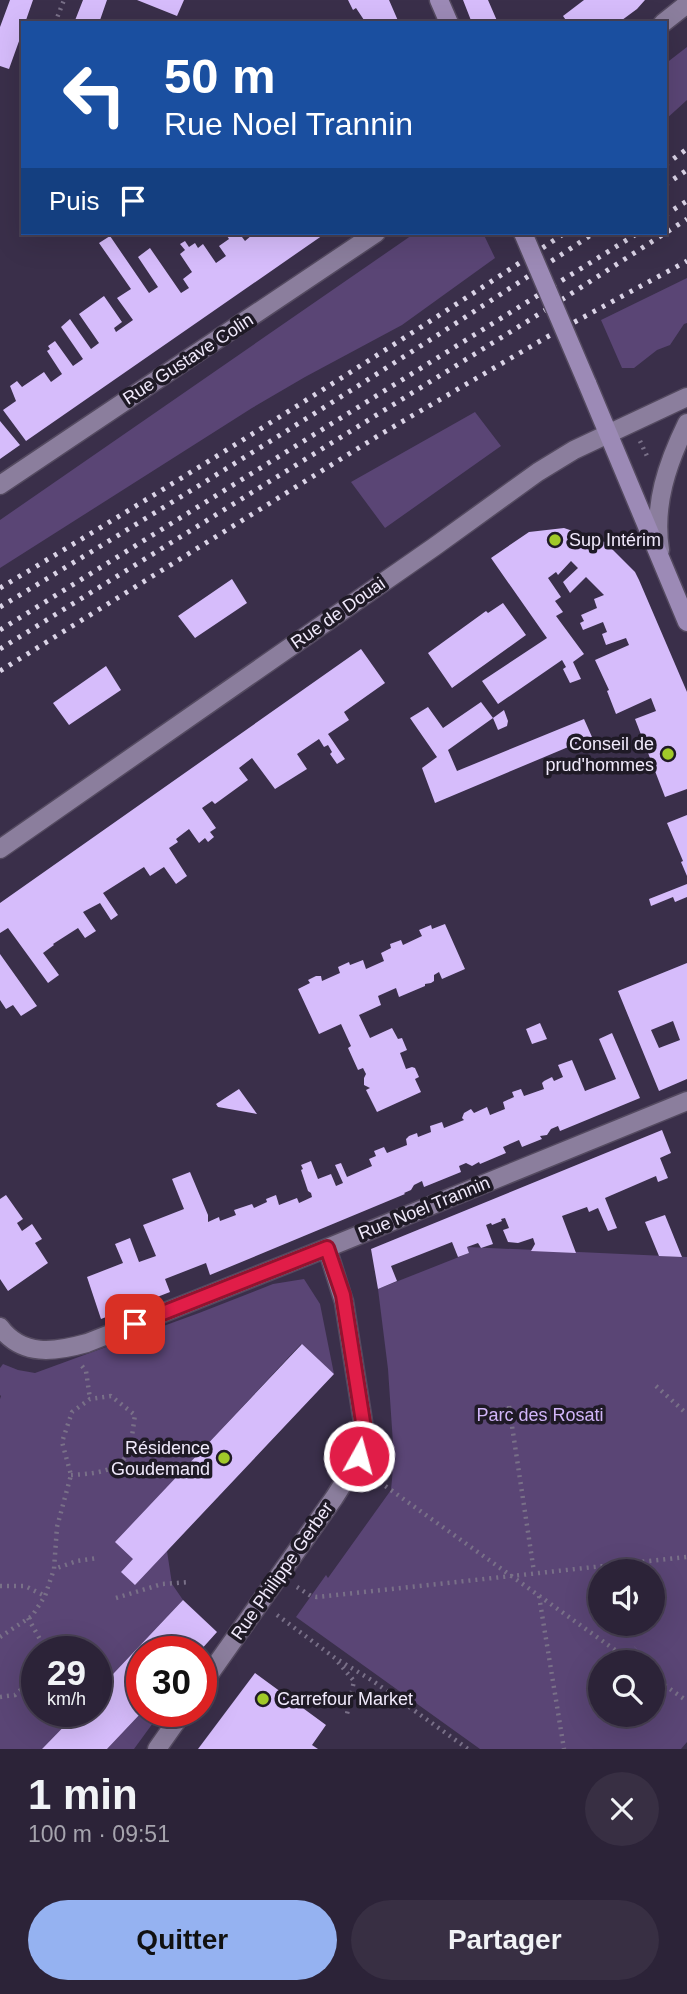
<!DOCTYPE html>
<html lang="fr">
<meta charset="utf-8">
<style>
:root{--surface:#2c2338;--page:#382f43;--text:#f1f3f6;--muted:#a6a4ae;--line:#484053;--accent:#95b2f1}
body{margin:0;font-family:Helvetica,sans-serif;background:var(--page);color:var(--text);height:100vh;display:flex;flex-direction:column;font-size:26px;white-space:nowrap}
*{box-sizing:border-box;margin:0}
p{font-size:23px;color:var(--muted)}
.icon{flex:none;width:38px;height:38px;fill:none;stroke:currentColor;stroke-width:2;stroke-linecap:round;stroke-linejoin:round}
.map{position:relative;height:1749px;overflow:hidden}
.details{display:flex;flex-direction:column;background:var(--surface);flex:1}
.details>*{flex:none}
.hud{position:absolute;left:21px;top:21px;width:646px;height:214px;border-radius:0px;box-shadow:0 7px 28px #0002,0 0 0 2px var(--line);background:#1a4fa0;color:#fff;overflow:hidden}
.fabs{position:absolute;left:588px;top:1559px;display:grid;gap:14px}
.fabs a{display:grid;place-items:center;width:77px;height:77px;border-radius:50%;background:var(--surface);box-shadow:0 7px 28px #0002,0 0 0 2px var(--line);font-size:35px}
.speed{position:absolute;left:21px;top:1636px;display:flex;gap:14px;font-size:35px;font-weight:700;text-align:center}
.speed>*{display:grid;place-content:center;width:91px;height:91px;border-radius:50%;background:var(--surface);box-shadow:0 7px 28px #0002,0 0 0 2px var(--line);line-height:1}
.speed small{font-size:18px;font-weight:400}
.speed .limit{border:10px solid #d22;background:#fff;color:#111}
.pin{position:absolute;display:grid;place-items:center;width:60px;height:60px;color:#fff;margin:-30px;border-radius:14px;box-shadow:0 4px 10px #0006}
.me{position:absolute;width:77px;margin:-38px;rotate:7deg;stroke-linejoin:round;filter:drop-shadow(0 0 5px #0008)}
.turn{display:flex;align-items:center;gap:24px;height:147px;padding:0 28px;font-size:32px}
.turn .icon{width:91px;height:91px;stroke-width:2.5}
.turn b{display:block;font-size:49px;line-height:60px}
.then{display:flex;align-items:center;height:66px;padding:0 28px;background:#0003;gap:14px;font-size:26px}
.round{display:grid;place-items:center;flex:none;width:74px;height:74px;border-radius:37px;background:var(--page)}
.summary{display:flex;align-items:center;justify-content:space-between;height:119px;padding:0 28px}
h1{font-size:42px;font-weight:700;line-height:52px}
.primary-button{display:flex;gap:14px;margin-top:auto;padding:14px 28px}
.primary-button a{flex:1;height:80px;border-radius:42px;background:var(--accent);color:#111;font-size:28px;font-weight:700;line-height:80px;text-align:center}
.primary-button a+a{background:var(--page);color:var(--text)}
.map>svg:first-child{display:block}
.green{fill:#5a4575;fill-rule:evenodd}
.building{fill:#d6bcfb;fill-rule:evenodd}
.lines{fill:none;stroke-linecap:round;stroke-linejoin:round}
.minor-casing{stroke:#544a60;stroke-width:21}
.tertiary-casing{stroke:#544a60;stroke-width:21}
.secondary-casing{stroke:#544a60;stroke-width:21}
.path{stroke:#797088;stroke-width:4.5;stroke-dasharray:2 5;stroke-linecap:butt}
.minor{stroke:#8b7e9d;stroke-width:18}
.tertiary{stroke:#8b7e9d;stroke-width:18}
.secondary{stroke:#9c8ab6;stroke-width:18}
.rail{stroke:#dad3e6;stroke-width:5;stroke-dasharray:3.5 7;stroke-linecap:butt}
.secondary-bridge-casing{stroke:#544a60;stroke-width:21;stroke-linecap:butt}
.secondary-bridge{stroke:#9c8ab6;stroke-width:18}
.route-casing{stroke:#92132f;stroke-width:18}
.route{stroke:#e11d48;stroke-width:12}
.poi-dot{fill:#a1c929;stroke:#1f1a26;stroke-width:2.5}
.labels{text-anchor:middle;stroke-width:7;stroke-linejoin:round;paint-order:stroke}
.street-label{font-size:18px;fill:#f1eafc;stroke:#1f1a26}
.poi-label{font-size:18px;fill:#f1eafc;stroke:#1f1a26;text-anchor:start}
.park-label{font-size:18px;fill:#d1b5f8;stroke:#1f1a26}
</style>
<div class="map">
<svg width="687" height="1749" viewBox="0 0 687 1749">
<rect width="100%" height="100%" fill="#3a2f4a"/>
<path class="green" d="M687 47V100L665 120V64Z
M415 233H483L495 258 402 325 305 377 252 408 0 568V520Z
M687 278V323L684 324 670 345 657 350 634 368H622L601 320Z
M475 412 501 446 385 528 351 482Z
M467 1247 687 1257V1742L681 1749H480L296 1617 326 1575 328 1578 391 1490 394 1458 388 1369 378 1289 469 1253ZM600 1572H653V1624H600ZM600 1662H653V1715H600Z
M304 1279 320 1304 334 1374 301 1344 116 1542 167 1551 172 1584 183 1600 96 1692V1652H37V1712H78L42 1749H0V1399L1 1396 0 1395V1368L3 1364 18 1370 35 1373 199 1313 273 1284Z
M142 1712H161L134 1749H107Z"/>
<path class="building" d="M10 0H33L25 23H23V30L9 69 0 66V27Z
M83 0H107L99 23H74Z
M137 0H184L177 16Z
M348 0H389L399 23H366L356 8 353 10Z
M463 0H488L498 23H472Z
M584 0H645L637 9 618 23H568L563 16Z
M225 233H239L245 241 252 235 251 233H326L26 441 3 410 16 401 10 386 17 381 22 387 44 372 51 382 62 374 47 351 50 349 48 346 55 341 73 366 83 359 61 327 70 319 91 349 99 343 79 314 104 296 122 322 114 328 116 332 133 320 117 298 131 289 99 243 110 236 149 293 158 287 138 257 150 248 181 293 189 288 183 279 192 272 180 254 185 250 180 244 185 241 189 247 195 243 198 248 203 244 216 263 226 256 219 246 229 239Z
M0 421 20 445 0 459Z
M564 528 605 542 635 572 639 580 687 692V789L665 797 635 719 656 711 651 698 616 714 607 691 609 690 595 660 629 645 626 638 606 645 602 634 607 632 603 622 583 630 580 623 584 621 581 615 597 608 594 599 604 595 586 577 570 593 563 582 578 568 571 561 558 575 556 572 548 578 561 597 555 601 563 612 556 616 584 654 573 662 581 679 570 683 563 669 566 667 562 660 498 704 482 681 547 638 491 558 529 532Z
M232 579 247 603 195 638 178 616Z
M503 603 526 635 452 688 428 653 486 611 488 613Z
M361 649 385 683 344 712 349 720 328 734 345 759 337 764 330 754 332 752 328 745 324 747 319 739 297 754 307 769 275 789 252 758 239 768 248 780 215 804 212 801 202 808 216 828 210 832 214 837 208 842 205 838 199 843 189 829 176 839 178 842 169 848 187 876 176 884 164 867 150 876 144 867 103 893 118 915 111 920 100 903 83 912 96 931 85 938 78 928 53 944 54 945 43 953 59 975 48 983 8 928 0 933V903Z
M106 666 121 690 69 725 53 703Z
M481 702 493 718 504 710 508 721 507 726 498 730 493 718 448 750 457 771 584 719 592 737 435 803 422 768 437 757 410 718 428 707 443 728Z
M687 815V876L681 862 683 861 667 823Z
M687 884V897L675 902 673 897 651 906 649 899Z
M445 924 465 969 442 979 439 972 434 975V981L431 983 425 984V986L399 997 396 988 378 996 381 1005 359 1015 370 1038 392 1028 398 1039 402 1038 407 1050 400 1053 406 1069 412 1067 415 1068 419 1077 415 1079 421 1092 377 1112 366 1090 370 1088 364 1085V1078L366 1074 363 1068 358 1070 348 1048 351 1046 341 1024 319 1034 298 989 310 983 308 980 316 976H321L322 981 340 973 338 967 349 962 350 965 363 960 366 969 384 961 381 953 391 948 390 944 401 940 403 945 422 936 419 930 431 925 432 929Z
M0 954 37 1006 21 1016 13 1005 6 1009 0 1000Z
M687 963V1079L659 1091 618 991ZM673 1021 680 1040 659 1048 651 1030Z
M540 1023 547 1039 532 1044 526 1029Z
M612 1033 640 1098 560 1131 558 1126 551 1129 547 1135 540 1136 542 1139 522 1147 519 1140 503 1147 506 1153 480 1164 479 1162 472 1166 466 1163 459 1166 461 1172 424 1187 422 1181 414 1185 411 1190 404 1193 405 1194 210 1275 206 1263 165 1279 170 1292 101 1319 87 1277 123 1263 115 1244 130 1238 139 1262 156 1256 143 1225 184 1209 172 1179 190 1172 208 1215V1222L219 1217 220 1221 236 1215 234 1210 252 1204 254 1208 267 1202 266 1199 276 1195 279 1205 297 1198 299 1203 312 1197 311 1193 308 1191 301 1170 303 1169 301 1165 311 1161 318 1179 331 1174 336 1186 343 1183 335 1165 341 1163 347 1177 372 1166 369 1159 376 1156 374 1151 384 1147 387 1153 407 1145 406 1139 409 1136 417 1133 418 1137 431 1132 430 1126 442 1122 444 1128 464 1120 462 1118 464 1113 471 1109 474 1113 487 1107 490 1115 505 1109 503 1102 514 1097 512 1092 521 1089 524 1096 544 1089 542 1083 544 1081 552 1077 554 1081 563 1077 558 1065 572 1060 585 1091 616 1079 599 1039Z
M239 1089 257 1114 218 1107 216 1104Z
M662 1130 671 1153 660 1158 668 1178 658 1182 656 1176 605 1198 617 1228 608 1231 598 1208 589 1212 587 1207 562 1216 576 1253 531 1251 535 1244 533 1238 518 1243 508 1242 503 1230 509 1228 505 1218 501 1219 502 1221 492 1225 491 1223 486 1225 493 1244 481 1248 478 1243 467 1247 469 1253 458 1257 452 1242 391 1266 397 1281 378 1289 371 1249Z
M6 1195 23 1219 17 1223 22 1231 32 1224 42 1239 35 1243 48 1263 8 1291 0 1279V1199Z
M665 1215 682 1257 659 1256 645 1222Z
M302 1344 334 1374 135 1585 121 1572 133 1559 115 1542Z
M183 1600 217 1632 199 1652H142V1712L107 1749H42L78 1712H96V1692Z
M255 1673 326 1725 312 1745 318 1749H198Z"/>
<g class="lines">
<defs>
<path id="minor" d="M663 23 687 4
M608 434 687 397
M0 485 376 233
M660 550C653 505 667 464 687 423
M0 1327C22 1357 55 1352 87 1343L327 1248 687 1101
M201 1686 334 1498 355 1465 362 1443 363 1422 344 1302 327 1248
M157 1749 183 1712"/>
<path id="tertiary" d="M0 849 434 547 538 472 574 450 608 434"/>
<path id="secondary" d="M439 0 449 23
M587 383 687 622"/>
</defs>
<use href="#minor" class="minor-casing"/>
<use href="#tertiary" class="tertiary-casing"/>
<use href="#secondary" class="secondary-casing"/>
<path class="path" d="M55 23 64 0
M640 441 647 456
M82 1366 86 1371 90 1399
M656 1386 687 1414
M509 1406 534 1572
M71 1475C88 1474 118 1473 127 1454 132 1443 133 1427 135 1415L111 1396 90 1399 72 1412 62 1442 71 1475 57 1527 54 1569 77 1561 97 1558
M374 1478 632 1662
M0 1586H25L45 1596
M297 1587 311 1596 317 1597 687 1557
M539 1596 564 1749
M116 1598 162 1584 190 1582
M277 1615 335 1658 373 1681 468 1749
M28 1618 41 1641 44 1652
M0 1637 32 1616 45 1596 54 1569
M627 1659 636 1648
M338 1662 354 1681 347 1714
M653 1677 687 1701
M0 1697 15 1695 37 1675"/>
<use href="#minor" class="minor"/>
<use href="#tertiary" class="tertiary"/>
<use href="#secondary" class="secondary"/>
<path class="rail" d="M665 165 687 149
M665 185 687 170
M665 215 687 201
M0 588C191 474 379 356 565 233
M0 607C201 486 399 362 594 233
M0 630 638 233
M0 649 552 306 687 219
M0 671 381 434 547 337 687 261"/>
<defs>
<path id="secondary-bridge" d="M523 233 587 383"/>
</defs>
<use href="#secondary-bridge" class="secondary-bridge-casing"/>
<use href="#secondary-bridge" class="secondary-bridge"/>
</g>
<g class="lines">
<defs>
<path id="route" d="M135 1324 327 1248 343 1295 363 1422 362 1443 359 1456"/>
</defs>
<use href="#route" class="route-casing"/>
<use href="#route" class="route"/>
</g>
<g class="poi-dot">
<circle cx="555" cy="540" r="7"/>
<circle cx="668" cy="754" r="7"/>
<circle cx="224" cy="1458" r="7"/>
<circle cx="263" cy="1699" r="7"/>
</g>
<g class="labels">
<g class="street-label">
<text transform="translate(188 359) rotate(-33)" y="6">Rue Gustave Colin</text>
<text transform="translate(338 613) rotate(-35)" y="6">Rue de Douai</text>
<text transform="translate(424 1208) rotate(-22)" y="6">Rue Noel Trannin</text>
<text transform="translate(282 1571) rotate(-55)" y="6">Rue Philippe Gerber</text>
</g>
<g class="poi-label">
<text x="569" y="546">Sup Intérim</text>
<text x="654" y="750" text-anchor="end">Conseil de<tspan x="654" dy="21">prud'hommes</tspan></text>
<text x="210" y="1454" text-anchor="end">Résidence<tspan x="210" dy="21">Goudemand</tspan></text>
<text x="277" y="1705">Carrefour Market</text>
</g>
<g class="park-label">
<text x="540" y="1421">Parc des Rosati</text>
</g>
</g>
</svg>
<div class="fabs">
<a><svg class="icon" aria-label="sound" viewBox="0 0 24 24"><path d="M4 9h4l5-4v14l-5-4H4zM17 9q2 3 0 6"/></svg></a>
<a><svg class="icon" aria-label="search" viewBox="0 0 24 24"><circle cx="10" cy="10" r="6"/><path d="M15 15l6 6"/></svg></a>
</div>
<div class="speed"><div>29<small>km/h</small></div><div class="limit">30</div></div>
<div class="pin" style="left:135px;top:1324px;background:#d93025"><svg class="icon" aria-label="arrive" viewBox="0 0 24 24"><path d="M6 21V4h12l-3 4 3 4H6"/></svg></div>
<svg class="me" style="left:359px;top:1456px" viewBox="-20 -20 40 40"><circle r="17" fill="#e11d48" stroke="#fff" stroke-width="3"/><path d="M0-11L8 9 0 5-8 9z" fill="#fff"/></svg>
<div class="hud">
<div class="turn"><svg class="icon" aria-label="left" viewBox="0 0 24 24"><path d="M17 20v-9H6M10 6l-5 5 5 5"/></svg><div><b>50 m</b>Rue Noel Trannin</div></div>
<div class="then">Puis<svg class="icon" aria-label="arrive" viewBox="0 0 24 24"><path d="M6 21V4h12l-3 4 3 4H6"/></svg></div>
</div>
</div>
<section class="details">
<div class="summary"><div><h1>1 min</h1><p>100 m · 09:51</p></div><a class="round"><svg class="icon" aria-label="close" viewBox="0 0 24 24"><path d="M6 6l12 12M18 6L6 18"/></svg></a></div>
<div class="primary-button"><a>Quitter</a><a>Partager</a></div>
</section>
